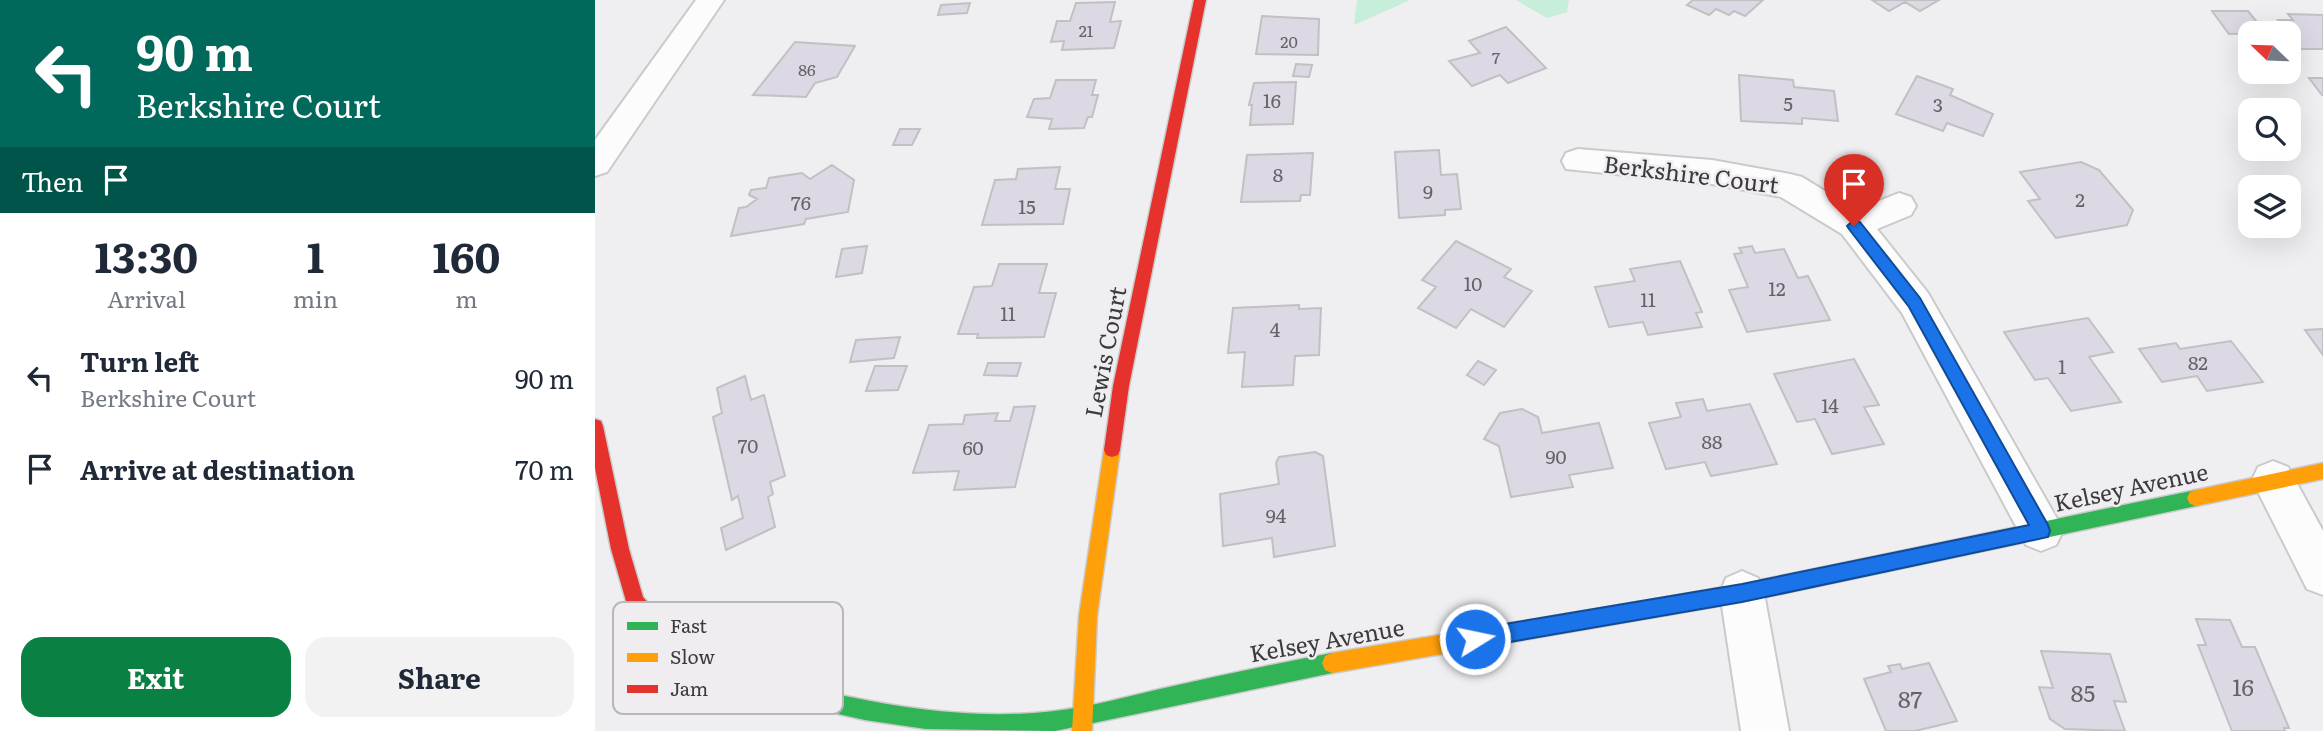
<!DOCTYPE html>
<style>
:root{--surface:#fff;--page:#f2f2f3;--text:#1f2937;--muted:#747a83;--accent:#0b8043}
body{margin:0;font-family:Literata,serif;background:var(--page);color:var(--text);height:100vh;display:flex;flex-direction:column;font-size:26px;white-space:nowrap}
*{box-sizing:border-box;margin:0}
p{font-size:23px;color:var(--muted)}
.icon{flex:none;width:38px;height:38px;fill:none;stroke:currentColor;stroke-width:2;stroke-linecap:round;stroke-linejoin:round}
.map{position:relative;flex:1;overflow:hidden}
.drawer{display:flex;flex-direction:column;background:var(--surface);width:595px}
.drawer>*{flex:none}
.top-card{background:#00695c;color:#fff;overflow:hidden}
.needle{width:46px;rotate:293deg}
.buttons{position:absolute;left:1643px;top:21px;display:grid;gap:14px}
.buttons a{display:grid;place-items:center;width:63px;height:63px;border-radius:14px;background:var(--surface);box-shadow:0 7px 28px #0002;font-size:35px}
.pin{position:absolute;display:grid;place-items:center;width:60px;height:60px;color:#fff;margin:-72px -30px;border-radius:50% 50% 50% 0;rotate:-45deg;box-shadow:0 0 7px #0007}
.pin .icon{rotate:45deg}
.me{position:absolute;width:77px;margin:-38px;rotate:80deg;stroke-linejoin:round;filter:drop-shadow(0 0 5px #0008)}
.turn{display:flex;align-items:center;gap:24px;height:147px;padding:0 21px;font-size:32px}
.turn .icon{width:91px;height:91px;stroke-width:2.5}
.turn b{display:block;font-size:49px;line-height:60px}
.then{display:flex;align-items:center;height:66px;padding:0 21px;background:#0003;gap:14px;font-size:26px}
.eta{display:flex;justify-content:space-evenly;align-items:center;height:119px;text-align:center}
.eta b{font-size:42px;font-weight:700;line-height:49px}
.primary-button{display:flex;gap:14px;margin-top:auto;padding:14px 21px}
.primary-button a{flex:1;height:80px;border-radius:21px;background:var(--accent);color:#fff;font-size:28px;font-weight:700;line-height:80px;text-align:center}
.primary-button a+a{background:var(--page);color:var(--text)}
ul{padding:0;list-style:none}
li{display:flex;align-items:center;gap:21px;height:91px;padding:0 21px}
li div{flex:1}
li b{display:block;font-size:26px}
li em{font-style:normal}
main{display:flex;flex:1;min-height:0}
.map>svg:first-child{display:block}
.green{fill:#c7eddb}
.building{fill:#dcd8e4;stroke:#c1c0c2;stroke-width:2}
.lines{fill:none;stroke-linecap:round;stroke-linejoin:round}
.street-casing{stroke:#cbcacb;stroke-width:4}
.fast-casing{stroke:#cbcacb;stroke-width:3}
.slow-casing{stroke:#cbcacb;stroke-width:3}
.jam-casing{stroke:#cbcacb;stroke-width:3}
.street{fill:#fdfcfd;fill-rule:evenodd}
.fast{fill:#30b455;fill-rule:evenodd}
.slow{fill:#ff9f0a;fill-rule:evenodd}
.jam{fill:#e5322d;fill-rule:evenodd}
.route{fill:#1a73e8;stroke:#114b97;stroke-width:2}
.labels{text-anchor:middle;stroke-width:5;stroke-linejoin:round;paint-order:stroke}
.far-number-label{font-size:16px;fill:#656368}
.number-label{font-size:19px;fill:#656368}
.street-label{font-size:23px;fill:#3b3a3c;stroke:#f0edf1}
.near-number-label{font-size:23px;fill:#656368}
.key{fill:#f0edf1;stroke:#bab7bb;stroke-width:2}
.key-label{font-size:19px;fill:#3b3a3c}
</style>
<main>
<section class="drawer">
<div class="top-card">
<div class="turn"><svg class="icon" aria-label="left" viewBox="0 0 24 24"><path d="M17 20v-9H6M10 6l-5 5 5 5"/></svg><div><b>90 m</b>Berkshire Court</div></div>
<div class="then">Then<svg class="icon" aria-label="arrive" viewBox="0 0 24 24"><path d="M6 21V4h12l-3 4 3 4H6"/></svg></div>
</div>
<div class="eta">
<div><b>13:30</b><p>Arrival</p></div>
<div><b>1</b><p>min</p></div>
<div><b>160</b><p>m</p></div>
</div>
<ul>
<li><svg class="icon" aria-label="left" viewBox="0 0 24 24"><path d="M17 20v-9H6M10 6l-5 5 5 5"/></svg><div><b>Turn left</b><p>Berkshire Court</p></div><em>90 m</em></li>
<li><svg class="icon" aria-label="arrive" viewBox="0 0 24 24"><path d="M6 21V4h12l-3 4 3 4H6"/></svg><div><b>Arrive at destination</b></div><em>70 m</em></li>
</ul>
<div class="primary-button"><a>Exit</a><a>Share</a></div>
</section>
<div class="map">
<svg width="1728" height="731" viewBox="0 0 1728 731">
<rect width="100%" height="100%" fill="#efeef0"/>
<path class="green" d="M762 0H815L759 25Z
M921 0H974L972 12 952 18Z"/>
<path class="building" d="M1098 0H1168L1150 16 1139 11 1134 15 1121 9 1114 15 1092 5Z
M1277 0H1344L1325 11 1310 2 1294 11Z
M520 2 515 22 526 21 519 48 467 50 469 41 456 42 462 21H475L481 3Z
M375 3 372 13 343 15 346 5Z
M1617 11H1653L1671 33 1634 34Z
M1693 14 1728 15V49H1705L1683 20H1698Z
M667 16 724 19 723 55 661 54Z
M911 27 951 68 913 83 905 75 877 86 854 61 885 53 874 41Z
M200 42 260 46 242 77 220 83 211 97 158 95Z
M701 64 717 65 714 77 698 76Z
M1144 75 1198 80 1199 87 1239 91 1243 121 1207 118V124L1146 121Z
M1322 76 1358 89 1355 95 1398 114 1388 136 1352 123 1348 131 1301 114Z
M1714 78H1728V95H1727Z
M461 80H501L497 95H503L497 117H493L489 128 454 129 457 119 432 117 439 99 455 98Z
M701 82 698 124 655 125 657 105H654L659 83Z
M305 129H325L317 145H298Z
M844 150 846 175 862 174 866 209 850 210V215L804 218 800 152Z
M718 153 715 195H706L705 201 646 202 652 155Z
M1486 162 1504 170 1538 210 1532 225 1461 238 1433 201 1445 199 1425 172Z
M237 165 259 180 253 212 211 219 209 224 136 236 144 208 151 207 162 199 154 195 156 190 171 188 174 178 207 173 215 179Z
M465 167 460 189H475L468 224 387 225 400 180 421 179 423 169Z
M861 241 916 269 909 277 937 291 909 327 876 309 861 328 823 308 841 287 827 280Z
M272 246 267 273 241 277 247 249Z
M1157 246 1160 253 1189 249 1203 278 1213 276 1235 320 1152 332 1134 290 1153 287 1139 254 1147 253 1144 248Z
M1085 261 1107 312 1101 313 1107 327 1053 335 1048 322 1014 327 1000 287 1040 281 1035 269Z
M404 264H452L444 293H461L449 337 382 338 383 334H363L379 287 397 286Z
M704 305V309L726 308 724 355 700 356 698 385 647 387 650 352 633 353 638 308Z
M1493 318 1518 352 1494 357 1526 402 1476 411 1453 378 1440 380 1409 332Z
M1728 329V355L1710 330Z
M305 337 299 358 255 362 261 340Z
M1636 341 1668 382 1612 391 1602 376 1567 382 1544 349 1581 343 1585 349Z
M1259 359 1284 405 1269 407 1289 444 1237 454 1220 419 1202 422 1179 374Z
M883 361 901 370 889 385 872 375Z
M393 363H426L422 376 389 375Z
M280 366H312L303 390 271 391Z
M150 376 156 400 169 395 190 476 175 482 178 494 173 497 180 527 131 550 126 528 148 518 143 496 137 500 118 417 127 413 122 388Z
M1108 399 1112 411 1155 404 1182 464 1116 476 1110 462 1071 469 1054 423 1086 417 1081 403Z
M440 406 420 487 359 490 364 471 318 473 334 425 368 424 370 415 403 413 400 421H415L419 407Z
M927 409 943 417 947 433 1004 423 1018 468 974 475 978 487 916 497 904 446 889 439 905 413Z
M720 452 728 456 740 546 679 557 677 538 628 546 625 494 684 484 681 463 684 457Z
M1601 619 1635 620 1647 647H1660L1694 728H1689L1690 731H1637L1603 645H1611Z
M1446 651 1515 654 1531 702 1519 701 1530 731 1470 729 1455 719 1444 687 1458 688Z
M1334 663 1362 721 1320 731H1291L1269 679 1296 672 1293 666 1305 664 1307 669Z"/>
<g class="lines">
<defs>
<path id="street" d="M101 0H129L12 172 0 176V140Z
M983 149 1117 160 1195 174 1207 177 1261 210 1304 193 1316 197 1321 206 1316 215 1282 229 1333 293 1461 517 1468 531 1461 545 1446 551 1431 545 1307 313 1247 234 1186 197 1117 184 971 169 967 161 971 153Z
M1678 461 1693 467 1728 531V595L1712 589 1657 480 1663 467Z
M1147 571 1163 578 1169 593 1194 731H1146L1125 593 1131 578Z"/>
<path id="fast" d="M1601 490 1607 492 1610 498 1607 504 1601 506 1147 602 1072 615 1065 612 1063 606 1065 600 1072 597 1147 584Z
M737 653 744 656 747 663 744 670 737 673 460 731 331 729 270 720 181 700 174 697 171 690 174 683 181 680C265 701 353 719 439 713 482 710 523 699 565 689 622 676 679 664 737 653Z"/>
<path id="slow" d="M517 443 523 445 525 450 502 616 497 731H477L484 616 509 450 511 445Z
M1728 463V479L1601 506 1595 504 1592 498 1595 492 1601 490Z
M1072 597 1079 600 1081 606 1079 612 1072 615 737 673 730 670 727 663 730 656 737 653Z"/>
<path id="jam" d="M599 0H611L534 386 525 450 523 455 517 457 511 455 509 450 518 386Z
M0 419 6 421 8 426 34 549 48 597 88 644 160 675 188 683 191 690 188 697 181 700 160 695 74 658 33 608 16 549 0 468Z"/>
</defs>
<use href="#street" class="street-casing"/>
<use href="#fast" class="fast-casing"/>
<use href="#slow" class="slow-casing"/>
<use href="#jam" class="jam-casing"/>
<use href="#street" class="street"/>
<use href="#fast" class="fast"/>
<use href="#slow" class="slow"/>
<use href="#jam" class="jam"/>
</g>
<path class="route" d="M1259 220 1265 222 1325 298 1453 525 1455 531 1453 537 1147 602 880 648 873 645 870 639 873 632 880 629 1147 584 1434 525 1314 307 1254 229 1252 226Z"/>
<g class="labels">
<g class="far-number-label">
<text x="491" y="37">21</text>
<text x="694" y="48">20</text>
<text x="901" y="64">7</text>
<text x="212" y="76">86</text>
</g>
<g class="number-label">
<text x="677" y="108">16</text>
<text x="1193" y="111">5</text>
<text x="1343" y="112">3</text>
<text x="683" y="182">8</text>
<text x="833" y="199">9</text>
<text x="1485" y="207">2</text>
<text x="206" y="210">76</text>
<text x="432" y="214">15</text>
<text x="878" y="291">10</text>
<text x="1182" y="296">12</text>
<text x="1053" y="307">11</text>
<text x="413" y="321">11</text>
<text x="680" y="337">4</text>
<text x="1603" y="370">82</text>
<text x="1467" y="374">1</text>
<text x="1235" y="413">14</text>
<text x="1117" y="449">88</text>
<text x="153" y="453">70</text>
<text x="378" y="455">60</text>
<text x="961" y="464">90</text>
<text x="681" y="523">94</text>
</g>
<g class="street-label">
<text transform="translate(1096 175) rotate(7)" y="8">Berkshire Court</text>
<text transform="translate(511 352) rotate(-79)" y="8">Lewis Court</text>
<text transform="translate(1536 488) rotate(-12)" y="8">Kelsey Avenue</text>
<text transform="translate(732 641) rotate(-10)" y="8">Kelsey Avenue</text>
</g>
<g class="near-number-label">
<text x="1648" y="696">16</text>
<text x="1488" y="702">85</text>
<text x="1315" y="708">87</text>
</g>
</g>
<rect x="18" y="602" width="230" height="112" rx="10" class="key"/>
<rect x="32" y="622" width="31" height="8" fill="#30b455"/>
<rect x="32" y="653" width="31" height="9" fill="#ff9f0a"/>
<rect x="32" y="685" width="31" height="8" fill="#e5322d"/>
<g class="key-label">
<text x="75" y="633">Fast</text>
<text x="75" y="664">Slow</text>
<text x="75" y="696">Jam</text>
</g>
</svg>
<div class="buttons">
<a><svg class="needle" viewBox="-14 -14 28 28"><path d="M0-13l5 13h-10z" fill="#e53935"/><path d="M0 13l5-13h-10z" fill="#747a83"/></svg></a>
<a><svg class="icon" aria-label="search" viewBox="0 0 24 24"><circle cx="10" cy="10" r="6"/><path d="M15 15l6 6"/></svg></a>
<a><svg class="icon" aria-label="layers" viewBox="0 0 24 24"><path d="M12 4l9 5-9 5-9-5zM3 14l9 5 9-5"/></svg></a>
</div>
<div class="pin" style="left:1259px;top:226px;background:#d93025"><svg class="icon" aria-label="arrive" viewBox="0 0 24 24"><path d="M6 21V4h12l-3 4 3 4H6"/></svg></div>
<svg class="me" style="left:880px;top:639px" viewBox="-20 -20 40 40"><circle r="17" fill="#1a73e8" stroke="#fff" stroke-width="3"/><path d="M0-11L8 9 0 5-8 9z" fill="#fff"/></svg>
</div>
</main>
